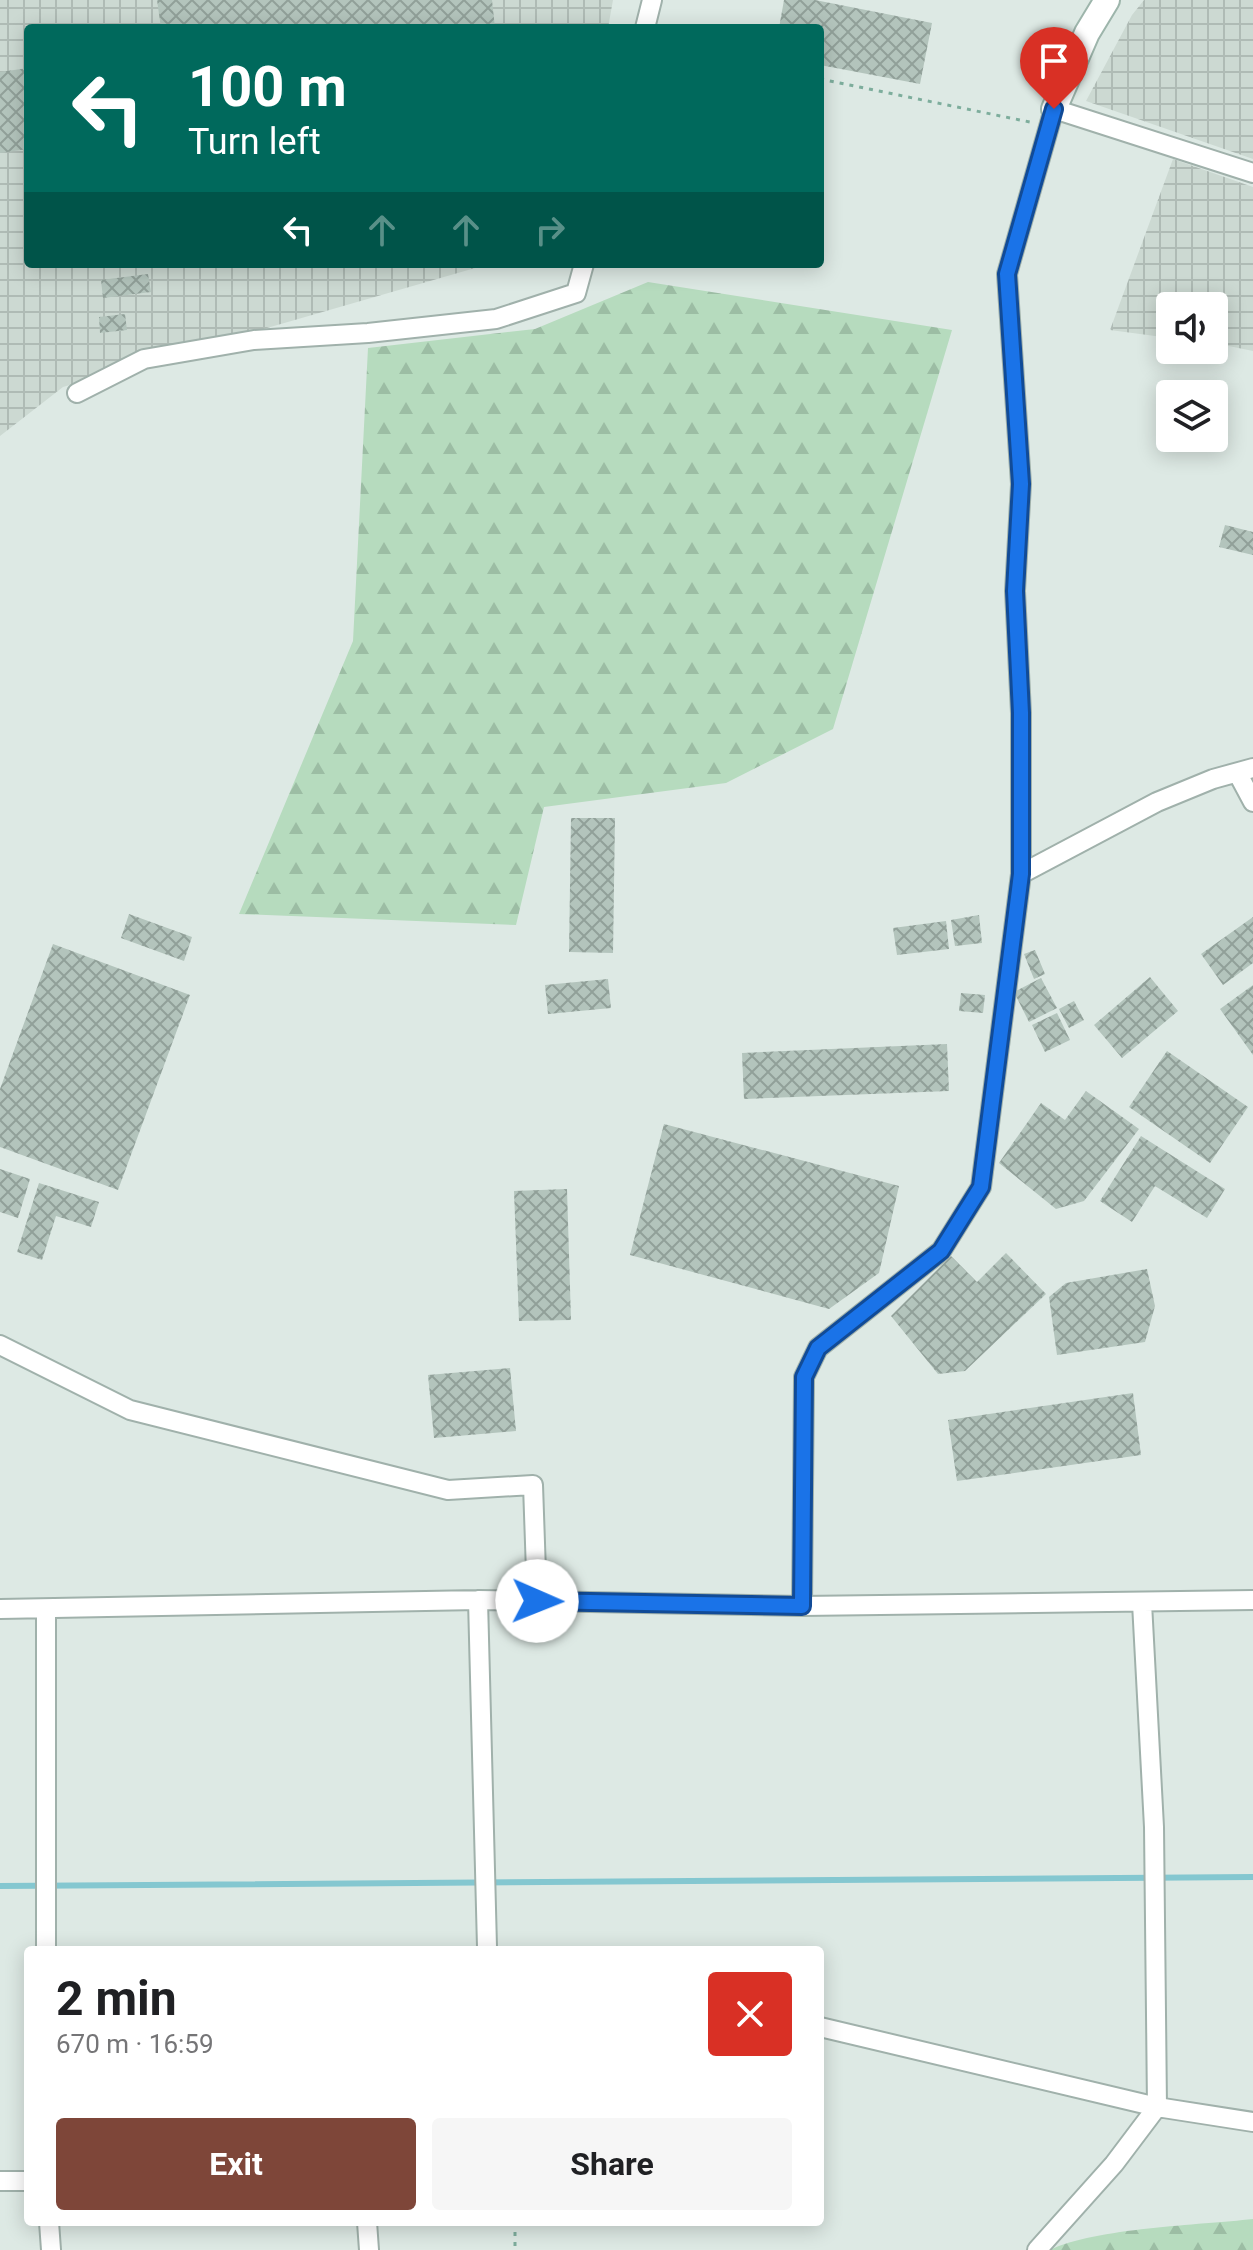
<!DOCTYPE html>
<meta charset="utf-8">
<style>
:root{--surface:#fff;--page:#f6f6f6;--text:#202124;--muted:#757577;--accent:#7e4639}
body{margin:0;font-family:Roboto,sans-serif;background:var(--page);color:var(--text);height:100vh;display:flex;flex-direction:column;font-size:30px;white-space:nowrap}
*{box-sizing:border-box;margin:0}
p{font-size:26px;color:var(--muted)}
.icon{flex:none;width:44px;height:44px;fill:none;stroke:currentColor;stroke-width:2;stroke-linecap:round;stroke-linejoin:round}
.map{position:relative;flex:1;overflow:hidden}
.panel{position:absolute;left:24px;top:1946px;width:800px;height:280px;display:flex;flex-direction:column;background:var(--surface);border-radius:8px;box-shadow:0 4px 20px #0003}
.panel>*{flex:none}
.hud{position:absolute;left:24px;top:24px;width:800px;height:244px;border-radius:8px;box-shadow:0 4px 20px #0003;background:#00695c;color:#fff;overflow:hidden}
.tools{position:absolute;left:1156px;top:292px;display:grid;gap:16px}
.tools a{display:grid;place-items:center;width:72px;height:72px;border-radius:8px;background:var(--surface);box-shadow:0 4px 20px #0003;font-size:40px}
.pin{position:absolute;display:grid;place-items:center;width:68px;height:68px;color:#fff;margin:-82px -34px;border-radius:50% 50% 50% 0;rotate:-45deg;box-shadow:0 0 8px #0007}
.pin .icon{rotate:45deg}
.me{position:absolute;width:88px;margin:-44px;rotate:91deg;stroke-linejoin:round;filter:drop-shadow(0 0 6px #0008)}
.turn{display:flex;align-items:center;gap:28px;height:168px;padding:0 32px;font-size:36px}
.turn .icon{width:104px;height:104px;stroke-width:2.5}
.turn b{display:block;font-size:56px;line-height:68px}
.lanes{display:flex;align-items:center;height:76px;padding:0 32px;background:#0003;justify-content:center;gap:40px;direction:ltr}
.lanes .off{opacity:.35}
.round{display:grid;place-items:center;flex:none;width:84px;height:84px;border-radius:8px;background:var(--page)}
.headline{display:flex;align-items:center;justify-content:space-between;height:136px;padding:0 32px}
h1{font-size:48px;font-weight:700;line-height:60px}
.primary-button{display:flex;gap:16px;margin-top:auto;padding:16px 32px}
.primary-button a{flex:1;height:92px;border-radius:8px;background:var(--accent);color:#fff;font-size:32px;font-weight:700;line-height:92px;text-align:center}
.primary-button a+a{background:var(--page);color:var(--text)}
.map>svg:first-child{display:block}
.industrial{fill:url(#industrial-grid)}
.forest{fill:url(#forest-firs)}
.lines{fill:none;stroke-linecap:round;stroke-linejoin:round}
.stream{stroke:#84c7d0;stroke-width:6}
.building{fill:url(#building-cross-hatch)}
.street-casing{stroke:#a0b1ab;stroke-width:22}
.secondary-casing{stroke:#9db5ab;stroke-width:28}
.path{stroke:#7dad9c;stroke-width:3;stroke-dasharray:4 6;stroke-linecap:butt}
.street{stroke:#fff;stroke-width:18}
.secondary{stroke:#fff;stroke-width:24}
.route-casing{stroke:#114b97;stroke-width:20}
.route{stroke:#1a73e8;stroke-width:14}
</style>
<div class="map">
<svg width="1253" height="2250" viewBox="0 0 1253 2250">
<defs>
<pattern id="industrial-grid" width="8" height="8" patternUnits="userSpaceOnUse" patternTransform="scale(2)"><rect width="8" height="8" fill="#ccd9d2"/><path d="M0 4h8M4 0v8" fill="none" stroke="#afbbb5"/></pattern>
<pattern id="forest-firs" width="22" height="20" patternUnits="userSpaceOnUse" patternTransform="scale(2)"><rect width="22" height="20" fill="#b6dbbe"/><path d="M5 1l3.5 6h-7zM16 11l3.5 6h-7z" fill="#9cbda4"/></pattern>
<pattern id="building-cross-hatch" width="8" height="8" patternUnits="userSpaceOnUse" patternTransform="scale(2)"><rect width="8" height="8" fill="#b3c4bc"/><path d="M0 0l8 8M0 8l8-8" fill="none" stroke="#91a099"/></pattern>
</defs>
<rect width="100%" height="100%" fill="#dde9e4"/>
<path class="industrial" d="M0 0H613L608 28H28V264H489L63 387 0 436Z
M1144 0H1253V159L1086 101 1132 15Z
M1173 159 1253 187V351L1214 343V306H1170V338L1110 330Z"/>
<path class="forest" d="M648 282 952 330 833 729 726 783 544 807 516 925 239 914 353 641 368 348 535 329Z
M1253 2219V2250H1050C1095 2228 1200 2225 1253 2219Z"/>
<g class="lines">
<path class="stream" d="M0 1886 1253 1877"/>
</g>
<path class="building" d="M157 0H492L495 28H161Z
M784 0H815L932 23 920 84 820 65V28H779Z
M28 68V149L0 153V72Z
M148 274 151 292 103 298 101 280Z
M125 314 127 330 100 333 99 317Z
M1225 525 1253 532V555L1219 547Z
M571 818H615L613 953 569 952Z
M129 914 192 937 184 961 121 938Z
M979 915 982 943 955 946 951 920Z
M1253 917V963L1223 985 1201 954Z
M946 921 949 949 897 955 893 928Z
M53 944 190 995 118 1190 0 1147V1089Z
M1035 950 1045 974 1034 979 1024 954Z
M1150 977 1178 1011 1122 1058 1094 1025Z
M1041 978 1057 1008 1029 1022 1014 992Z
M608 979 611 1008 548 1014 545 985Z
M1253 985V1055L1220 1009Z
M961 993 985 995 983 1013 959 1011Z
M1074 1001 1084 1020 1069 1028 1059 1009Z
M1057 1013 1070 1040 1045 1052 1032 1025Z
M947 1044 949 1091 744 1099 742 1053Z
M1167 1051 1248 1107 1210 1163 1129 1107Z
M1086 1091 1139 1129 1084 1201 1056 1209 999 1163 1041 1103 1065 1120Z
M664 1124 899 1186 879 1273 829 1309 630 1255Z
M1141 1136 1225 1189 1207 1218 1155 1186 1132 1222 1100 1201Z
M0 1169 30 1179 18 1218 0 1212Z
M39 1183 99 1202 91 1227 56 1216 42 1260 17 1252Z
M567 1189 571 1320 519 1321 514 1191Z
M1006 1253 1046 1294 965 1371 938 1374 891 1316 951 1256 977 1282Z
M1147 1269 1155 1306 1145 1342 1057 1355 1049 1297 1066 1283Z
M510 1368 516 1431 434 1438 428 1375Z
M1133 1393 1141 1455 957 1481 948 1420Z"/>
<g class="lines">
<defs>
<path id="street" d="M645 28 652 0
M77 393 144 359 254 340 368 333 496 319 576 293 584 264
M1238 774 1253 802
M1021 874 1157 802 1213 779 1253 768
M0 1345 130 1410 448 1490 533 1485 537 1601
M478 1600 487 1947
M802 1606 804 1377 818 1348 941 1251 981 1187 1021 874V713L1015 591 1021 484 1007 274 1054 109 1253 173
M0 1609 478 1600 802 1606 1253 1600
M46 1950V1611
M820 2027 1157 2107 1253 2122
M0 2181H28
M49 2222 51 2250
M367 2222 369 2250
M1037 2250 1114 2164 1157 2107 1154 1827 1142 1603"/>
<path id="secondary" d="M1054 109 1087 33 1107 0"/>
</defs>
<use href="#street" class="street-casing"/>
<use href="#secondary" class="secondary-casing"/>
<path class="path" d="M820 79 1030 122
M515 2222V2250"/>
<use href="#street" class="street"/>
<use href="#secondary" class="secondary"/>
</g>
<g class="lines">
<defs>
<path id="route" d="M537 1601 802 1606 804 1377 818 1348 941 1251 981 1187 1021 874V713L1015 591 1021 484 1007 274 1054 109"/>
</defs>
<use href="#route" class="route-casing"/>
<use href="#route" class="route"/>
</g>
</svg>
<div class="tools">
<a><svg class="icon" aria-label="sound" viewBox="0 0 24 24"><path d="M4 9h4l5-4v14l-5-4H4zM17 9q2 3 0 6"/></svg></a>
<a><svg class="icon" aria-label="layers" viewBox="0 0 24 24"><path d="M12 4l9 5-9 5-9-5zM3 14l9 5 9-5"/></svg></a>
</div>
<div class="pin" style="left:1054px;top:109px;background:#d93025"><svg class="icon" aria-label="arrive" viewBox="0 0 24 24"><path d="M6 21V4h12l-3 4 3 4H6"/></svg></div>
<svg class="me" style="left:537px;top:1601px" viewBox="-20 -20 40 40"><circle r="19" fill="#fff"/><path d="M0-13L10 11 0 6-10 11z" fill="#1a73e8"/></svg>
<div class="hud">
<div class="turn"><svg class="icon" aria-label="left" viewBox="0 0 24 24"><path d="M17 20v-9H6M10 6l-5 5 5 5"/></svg><div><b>100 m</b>Turn left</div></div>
<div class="lanes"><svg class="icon" aria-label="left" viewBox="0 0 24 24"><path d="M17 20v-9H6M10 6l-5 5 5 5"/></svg><svg class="icon off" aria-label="ahead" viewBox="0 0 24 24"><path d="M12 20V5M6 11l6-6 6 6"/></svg><svg class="icon off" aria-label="ahead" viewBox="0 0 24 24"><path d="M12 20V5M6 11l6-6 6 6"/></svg><svg class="icon off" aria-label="right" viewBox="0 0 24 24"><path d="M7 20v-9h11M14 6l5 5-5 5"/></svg></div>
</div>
<section class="panel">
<div class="headline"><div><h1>2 min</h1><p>670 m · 16:59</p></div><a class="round" style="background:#d93025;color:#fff"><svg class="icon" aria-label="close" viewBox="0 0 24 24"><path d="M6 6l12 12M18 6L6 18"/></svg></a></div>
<div class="primary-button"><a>Exit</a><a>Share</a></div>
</section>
</div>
